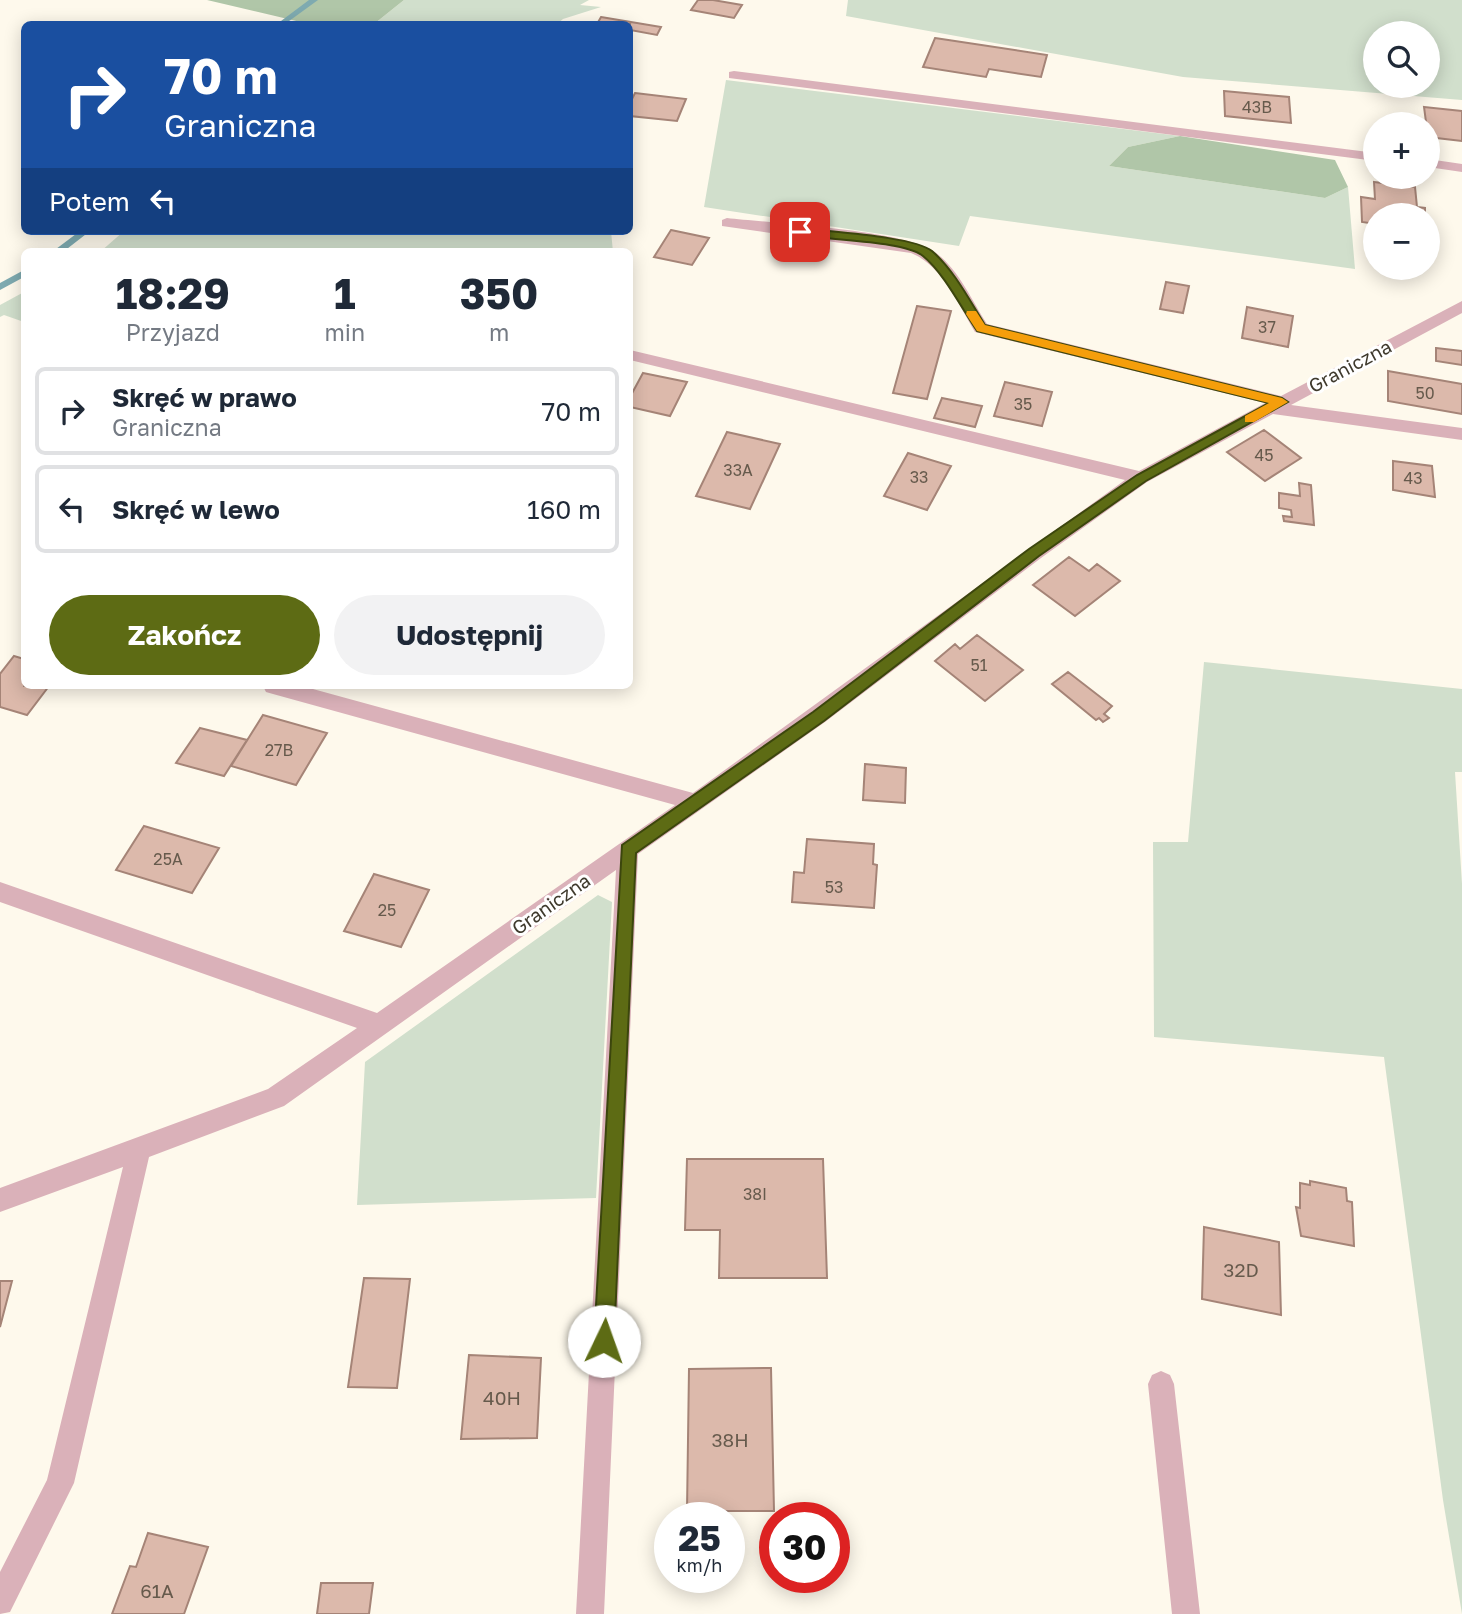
<!DOCTYPE html>
<html lang="pl">
<meta charset="utf-8">
<style>
:root{--surface:#fff;--page:#f2f2f3;--text:#1f2937;--muted:#747a83;--line:#e0e1e3;--accent:#5d6b14}
body{margin:0;font-family:"Golos Text",sans-serif;background:var(--page);color:var(--text);height:100vh;display:flex;flex-direction:column;font-size:26px;white-space:nowrap}
*{box-sizing:border-box;margin:0}
p{font-size:23px;color:var(--muted)}
.icon{flex:none;width:38px;height:38px;fill:none;stroke:currentColor;stroke-width:2;stroke-linecap:round;stroke-linejoin:round}
.map{position:relative;flex:1;overflow:hidden}
.panel{position:absolute;left:21px;top:248px;width:612px;height:441px;display:flex;flex-direction:column;background:var(--surface);border-radius:10px;box-shadow:0 4px 18px #0003}
.panel>*{flex:none}
.guide{position:absolute;left:21px;top:21px;width:612px;height:214px;border-radius:10px;box-shadow:0 4px 18px #0003;background:#1a4fa0;color:#fff;overflow:hidden}
.controls{position:absolute;left:1363px;top:21px;display:grid;gap:14px}
.controls a{display:grid;place-items:center;width:77px;height:77px;border-radius:50%;background:var(--surface);box-shadow:0 4px 18px #0003;font-size:35px}
.speed{position:absolute;left:654px;top:1502px;display:flex;gap:14px;font-size:35px;font-weight:700;text-align:center}
.speed>*{display:grid;place-content:center;width:91px;height:91px;border-radius:50%;background:var(--surface);box-shadow:0 4px 18px #0003;line-height:1}
.speed small{font-size:18px;font-weight:400}
.speed .limit{border:10px solid #d22;background:#fff;color:#111}
.pin{position:absolute;display:grid;place-items:center;width:60px;height:60px;color:#fff;margin:-30px;border-radius:14px;box-shadow:0 4px 10px #0006}
.me{position:absolute;width:77px;margin:-38px;rotate:3deg;stroke-linejoin:round;filter:drop-shadow(0 0 5px #0008)}
.turn{display:flex;align-items:center;gap:24px;height:147px;padding:0 28px;font-size:32px}
.turn .icon{width:91px;height:91px;stroke-width:2.5}
.turn b{display:block;font-size:49px;line-height:60px}
.then{display:flex;align-items:center;height:66px;padding:0 28px;background:#0003;gap:14px;font-size:26px}
.eta{display:flex;justify-content:space-evenly;align-items:center;height:119px;text-align:center}
.eta b{font-size:42px;font-weight:700;line-height:49px}
.button{display:flex;gap:14px;margin-top:auto;padding:14px 28px}
.button a{flex:1;height:80px;border-radius:42px;background:var(--accent);color:#fff;font-size:28px;font-weight:700;line-height:80px;text-align:center}
.button a+a{background:var(--page);color:var(--text)}
ul{padding:0;list-style:none}
li{display:flex;align-items:center;gap:21px;height:88px;margin:0 14px 10px;padding:0 14px;border:4px solid var(--line);border-radius:10px}
li div{flex:1}
li b{display:block;font-size:26px}
li em{font-style:normal}
.map>svg:first-child{display:block}
.green{fill:#d1dfcc;fill-rule:evenodd}
.forest{fill:#b0c6a8}
.lines{fill:none;stroke-linecap:round;stroke-linejoin:round}
.stream{fill:#7eaab0;fill-rule:evenodd}
.building{fill:#dcb9ab;stroke:#a58477;stroke-width:2}
.minor{fill:#dab1b9;fill-rule:evenodd}
.route{fill:#5d6b14;stroke:#3c460d;stroke-width:2}
.slow{fill:#f59e0b}
.labels{text-anchor:middle;stroke-width:6;stroke-linejoin:round;paint-order:stroke}
.number-label{font-size:16px;fill:#665a4c}
.street-label{font-size:19px;fill:#3f3a2d;stroke:#fff}
.near-number-label{font-size:19px;fill:#665a4c}
</style>
<div class="map">
<svg width="1462" height="1614" viewBox="0 0 1462 1614">
<rect width="100%" height="100%" fill="#fef9ec"/>
<path class="green" d="M404 0H589L580 5 601 7 563 19 557 24H374Z
M848 0H1462V100L1183 77 846 16ZM1428 33V86H1376V33Z
M726 80 1180 136 1128 147 1109 166 1325 198 1348 187 1355 269 970 216 959 246 704 207Z
M124 231H611L613 252H100Z
M24 292V322L4 315 0 317V305Z
M1204 662 1462 689V772H1455L1462 884V1614L1443 1500 1384 1057 1154 1037 1153 842H1188Z
M598 895 612 902 596 1198 357 1205 365 1062Z"/>
<path class="forest" d="M207 0H404L374 24H309Z
M1180 136 1335 160 1348 187 1325 198 1109 166 1128 147Z"/>
<g class="lines">
<path class="stream" d="M309 0H318L285 24H277Z
M80 231H90L63 252H52Z
M24 270V277L0 290V283Z"/>
</g>
<path class="building" d="M698 0H713L742 5 734 18 691 10Z
M601 17 661 27 657 35 630 30V24H597Z
M935 38 1047 55 1041 77 989 69 986 77 923 67Z
M1224 91 1289 97 1291 123 1225 116Z
M635 93 686 99 677 121 630 116V103Z
M1424 107 1462 111V141L1428 137Z
M1374 182 1415 187 1417 207 1425 208V215H1376V224L1362 222 1361 197 1375 199Z
M671 230 709 238 692 265 654 257Z
M1166 282 1189 286 1183 313 1160 309Z
M917 306 951 311 927 399 893 393Z
M1247 307 1293 316 1288 347 1242 338Z
M1436 348 1462 351V365L1436 361Z
M1388 371 1462 384V414L1388 401Z
M643 373 687 382 670 416 630 407V397Z
M1005 382 1052 392 1042 426 994 416Z
M942 398 982 406 975 427 934 418Z
M1264 430 1301 458 1265 481 1227 452Z
M727 432 780 444 750 509 696 496Z
M908 453 951 466 927 510 884 496Z
M1393 461 1432 466 1435 497 1393 490Z
M1299 483 1311 485 1314 525 1284 521 1283 516 1292 517 1291 510 1279 508V493L1300 496Z
M1069 557 1089 571 1097 564 1120 581 1075 616 1033 585Z
M977 635 1023 670 985 701 935 661 955 644 960 649Z
M14 656 24 659V686H49L27 715 0 707V674Z
M1068 672 1112 706 1104 714 1109 718 1103 722 1099 718 1096 720 1052 684Z
M263 715 327 733 296 785 231 766Z
M200 728 247 740 224 776 176 763Z
M865 764 906 768 905 803 863 800Z
M144 826 219 848 192 893 116 870Z
M807 839 874 844 873 864 877 865 874 908 792 902 794 872 804 873Z
M374 874 429 890 401 947 344 931Z
M687 1159H823L827 1278H719L720 1230H685Z
M1310 1181 1346 1188 1347 1201 1352 1202 1354 1246 1301 1236 1296 1207 1300 1208V1183L1310 1185Z
M1204 1227 1279 1242 1281 1315 1202 1299Z
M364 1278 410 1279 397 1388 348 1387Z
M0 1281H12L0 1327Z
M469 1355 541 1358 537 1438 461 1439Z
M771 1368 774 1511H687L689 1369Z
M148 1533 208 1547 184 1614H112L130 1566 136 1567Z
M321 1583H373L369 1614H317Z"/>
<g class="lines">
<path class="minor" d="M734 71 1376 153V161L729 78V72Z
M1428 159 1462 164V172L1428 167Z
M727 218C770 223 902 230 933 251 957 266 972 301 987 324L1281 396 1462 301V313L1291 405 1462 428V440L1273 414 1147 482 1041 558 825 722 638 854 604 1614H576L616 870 284 1106 149 1157 74 1483 10 1612 0 1614V1572L47 1480 123 1167 0 1212V1188L268 1089 357 1028 0 902V882L377 1013 675 805 273 694 266 692 263 686H302L693 793 1125 480 630 360V350L1139 471 1265 403 975 332C958 304 943 266 911 253L722 226V220Z
M1161 1371 1170 1375 1174 1384 1200 1614H1172L1148 1384 1152 1375Z"/>
</g>
<path class="route" d="M800 228C827 232 913 236 932 251 954 270 970 301 985 325L1282 398 1288 402 1146 481 1039 556 824 721 636 853 614 1341 611 1348 604 1351 597 1348 594 1341 622 845 813 712 1029 549 1137 475 1269 403 977 331C962 309 944 273 923 256 903 240 825 241 796 234L794 232Z"/>
<path class="slow" d="M967 311H976L985 325 1282 398 1288 402 1254 422H1245V416L1269 403 977 331 966 314Z"/>
<g class="labels">
<g class="number-label">
<text x="1257" y="113">43B</text>
<text x="1267" y="333">37</text>
<text x="1425" y="399">50</text>
<text x="1023" y="410">35</text>
<text x="1264" y="461">45</text>
<text x="738" y="476">33A</text>
<text x="919" y="483">33</text>
<text x="1413" y="484">43</text>
<text x="979" y="671">51</text>
<text x="279" y="756">27B</text>
<text x="168" y="865">25A</text>
<text x="834" y="893">53</text>
<text x="387" y="916">25</text>
<text x="755" y="1200">38I</text>
</g>
<g class="street-label">
<text transform="translate(1350 366) rotate(-28)" y="7">Graniczna</text>
<text transform="translate(551 904) rotate(-35)" y="7">Graniczna</text>
</g>
<g class="near-number-label">
<text x="1241" y="1277">32D</text>
<text x="502" y="1405">40H</text>
<text x="730" y="1447">38H</text>
<text x="157" y="1598">61A</text>
</g>
</g>
</svg>
<div class="controls">
<a><svg class="icon" aria-label="search" viewBox="0 0 24 24"><circle cx="10" cy="10" r="6"/><path d="M15 15l6 6"/></svg></a>
<a>+</a>
<a>−</a>
</div>
<div class="speed"><div>25<small>km/h</small></div><div class="limit">30</div></div>
<div class="pin" style="left:800px;top:232px;background:#d93025"><svg class="icon" aria-label="arrive" viewBox="0 0 24 24"><path d="M6 21V4h12l-3 4 3 4H6"/></svg></div>
<svg class="me" style="left:604px;top:1341px" viewBox="-20 -20 40 40"><circle r="19" fill="#fff"/><path d="M0-13L10 11 0 6-10 11z" fill="#5d6b14"/></svg>
<div class="guide">
<div class="turn"><svg class="icon" aria-label="right" viewBox="0 0 24 24"><path d="M7 20v-9h11M14 6l5 5-5 5"/></svg><div><b>70 m</b>Graniczna</div></div>
<div class="then">Potem<svg class="icon" aria-label="left" viewBox="0 0 24 24"><path d="M17 20v-9H6M10 6l-5 5 5 5"/></svg></div>
</div>
<section class="panel">
<div class="eta">
<div><b>18:29</b><p>Przyjazd</p></div>
<div><b>1</b><p>min</p></div>
<div><b>350</b><p>m</p></div>
</div>
<ul>
<li><svg class="icon" aria-label="right" viewBox="0 0 24 24"><path d="M7 20v-9h11M14 6l5 5-5 5"/></svg><div><b>Skręć w prawo</b><p>Graniczna</p></div><em>70 m</em></li>
<li><svg class="icon" aria-label="left" viewBox="0 0 24 24"><path d="M17 20v-9H6M10 6l-5 5 5 5"/></svg><div><b>Skręć w lewo</b></div><em>160 m</em></li>
</ul>
<div class="button"><a>Zakończ</a><a>Udostępnij</a></div>
</section>
</div>
